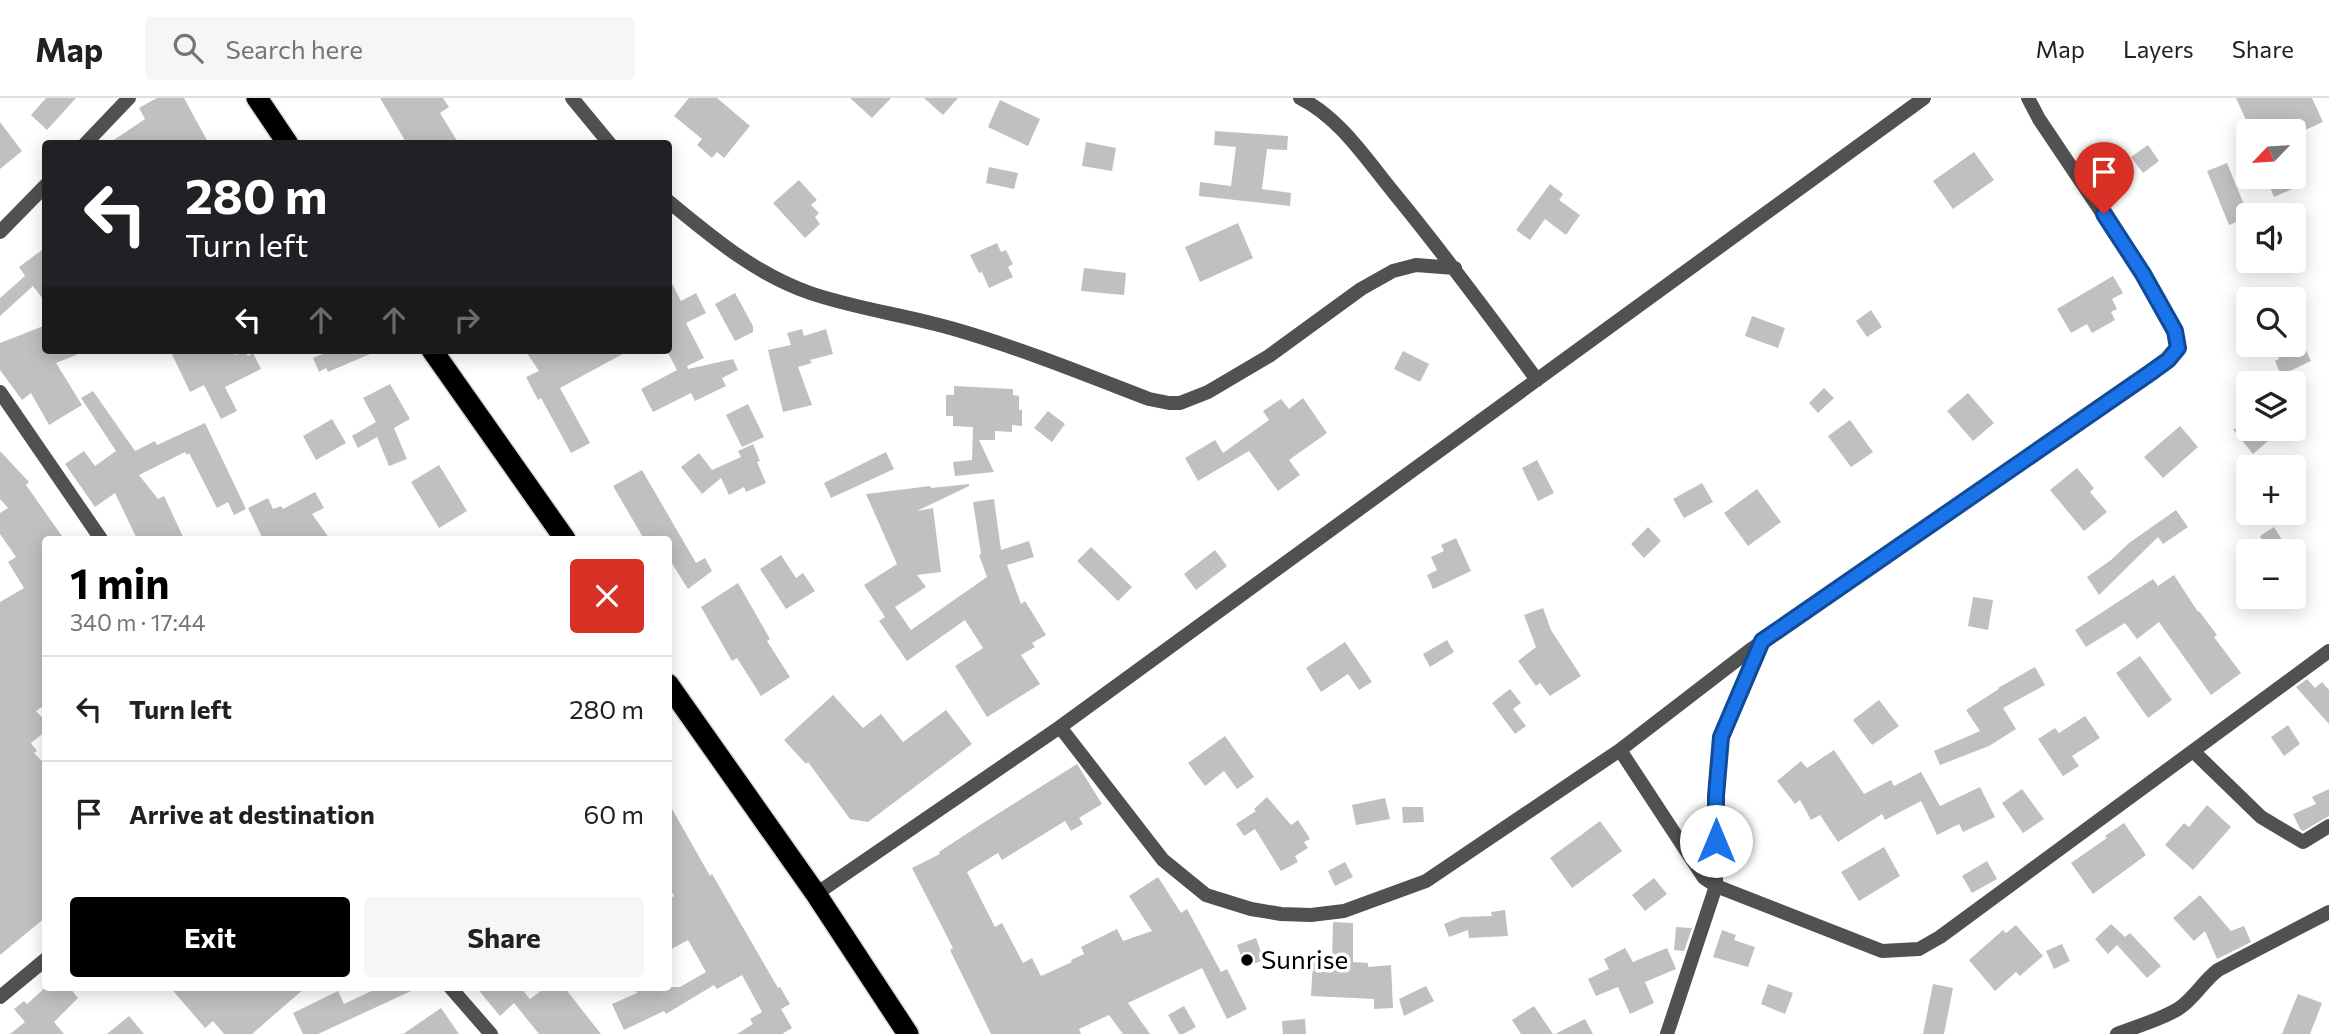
<!DOCTYPE html>
<meta charset="utf-8">
<style>
:root{--surface:#fff;--page:#f6f6f6;--text:#202124;--muted:#757577;--line:#e0e0e0;--accent:#000}
body{margin:0;font-family:Commissioner,sans-serif;background:var(--page);color:var(--text);height:100vh;display:flex;flex-direction:column;font-size:26px;white-space:nowrap}
*{box-sizing:border-box;margin:0}
p{font-size:23px;color:var(--muted)}
.icon{flex:none;width:38px;height:38px;fill:none;stroke:currentColor;stroke-width:2;stroke-linecap:round;stroke-linejoin:round}
.map{position:relative;flex:1;overflow:hidden}
.panel{position:absolute;left:42px;top:438px;width:630px;height:455px;display:flex;flex-direction:column;background:var(--surface);border-radius:7px;box-shadow:0 4px 18px #0003}
.panel>*{flex:none}
.top-card{position:absolute;left:42px;top:42px;width:630px;height:214px;border-radius:7px;box-shadow:0 4px 18px #0003;background:#202124;color:#fff;overflow:hidden}
.needle{width:46px;rotate:245deg}
.controls{position:absolute;left:2236px;top:21px;display:grid;gap:14px}
.controls a{display:grid;place-items:center;width:70px;height:70px;border-radius:7px;background:var(--surface);box-shadow:0 4px 18px #0003;font-size:35px}
.pin{position:absolute;display:grid;place-items:center;width:60px;height:60px;color:#fff;margin:-72px -30px;border-radius:50% 50% 50% 0;rotate:-45deg;box-shadow:0 0 7px #0007}
.pin .icon{rotate:45deg}
.me{position:absolute;width:77px;margin:-38px;rotate:0deg;stroke-linejoin:round;filter:drop-shadow(0 0 5px #0008)}
.turn{display:flex;align-items:center;gap:24px;height:147px;padding:0 28px;font-size:32px}
.turn .icon{width:91px;height:91px;stroke-width:2.5}
.turn b{display:block;font-size:49px;line-height:60px}
.lanes{display:flex;align-items:center;height:66px;padding:0 28px;background:#0003;justify-content:center;gap:35px;direction:ltr}
.lanes .off{opacity:.35}
.round{display:grid;place-items:center;flex:none;width:74px;height:74px;border-radius:7px;background:var(--page)}
.overview{display:flex;align-items:center;justify-content:space-between;height:119px;padding:0 28px}
h1{font-size:42px;font-weight:700;line-height:52px;color:var(--accent)}
.primary-button{display:flex;gap:14px;margin-top:auto;padding:14px 28px}
.primary-button a{flex:1;height:80px;border-radius:7px;background:var(--accent);color:#fff;font-size:28px;font-weight:700;line-height:80px;text-align:center}
.primary-button a+a{background:var(--page);color:var(--text)}
ul{padding:0;list-style:none}
li{display:flex;align-items:center;gap:21px;height:105px;padding:0 28px;border-top:2px solid var(--line)}
li div{flex:1}
li b{display:block;font-size:26px}
li em{font-style:normal}
header{display:flex;align-items:center;gap:42px;box-sizing:border-box;height:98px;padding:0 35px;background:var(--surface);border-bottom:2px solid var(--line)}
header strong{font-size:33px}
nav{display:flex;gap:38px;margin-inline-start:auto;font-size:24px}
.search{width:490px;height:63px;background:var(--page);display:flex;align-items:center;gap:18px;box-sizing:border-box;padding:0 24px;border-radius:7px;color:var(--muted);font-size:26px}
.map>svg:first-child{display:block}
.building{fill:#c0c0c0}
.lines{fill:none;stroke-linecap:round;stroke-linejoin:round}
.highway-casing{stroke:#dbdbdb;stroke-width:24}
.street{stroke:#515151;stroke-width:14}
.highway{stroke:#000;stroke-width:21}
.route-casing{stroke:#114b97;stroke-width:18}
.route{stroke:#1a73e8;stroke-width:12}
.poi-dot{fill:#000;stroke:#fff;stroke-width:2.5}
.labels{text-anchor:middle;stroke-width:7;stroke-linejoin:round;paint-order:stroke}
.poi-label{font-size:26px;fill:#000;stroke:#fff;text-anchor:start}
</style>
<header>
<strong>Map</strong>
<div class="search"><svg class="icon" aria-label="search" viewBox="0 0 24 24"><circle cx="10" cy="10" r="6"/><path d="M15 15l6 6"/></svg>Search here</div>
<nav><a>Map</a><a>Layers</a><a>Share</a></nav>
</header>
<div class="map">
<svg width="2329" height="936" viewBox="0 0 2329 936">
<rect width="100%" height="100%" fill="#fff"/>
<path class="building" d="M46 0H76L47 32 31 17Z
M157 0H184L209 46H108L145 21 139 10Z
M380 0H443L449 9 440 15 459 46H407Z
M689 0H717L750 28 724 60 717 54 712 60 697 47 702 41 674 18Z
M850 0H891L872 20Z
M924 0H958L943 17Z
M2236 0H2312L2323 24 2294 37V33H2251Z
M1000 2 1040 21 1028 48 988 29Z
M0 24 22 53 0 71Z
M1215 33 1288 38 1287 52 1267 51 1262 91 1291 95 1290 108 1199 98 1200 84 1231 88 1236 49 1214 47Z
M1086 44 1116 50 1112 73 1082 68Z
M2148 47 2159 63 2143 75 2131 59Z
M1974 54 1994 82 1953 111 1933 83Z
M2227 65 2249 119 2229 127 2207 73Z
M989 69 1018 75 1014 91 986 85Z
M2266 79H2287L2292 91 2274 99Z
M799 82 817 102 811 107 819 115 815 119 820 126 805 140 773 105Z
M1550 86 1563 96 1559 102 1580 117 1566 137 1545 121 1530 142 1516 132Z
M1238 125 1253 160 1200 184 1185 149Z
M997 145 1001 154 1006 152 1013 166 1008 169 1013 179 989 190 982 174 979 175 970 157Z
M46 149V205L33 188 0 218V200L25 178 19 169Z
M1084 170 1126 175 1124 197 1081 193Z
M668 178 681 203 696 195 706 215 686 225 704 260 687 268 688 271 733 261 738 272 722 280 726 288 695 303 691 295 653 314 641 291 677 272 668 255Z
M2113 178 2123 195 2112 201 2117 211 2111 214 2115 222 2092 235 2087 226 2071 235 2057 211Z
M735 195 753 228V234L735 243 715 206Z
M1871 212 1882 229 1867 239 1856 223Z
M1752 218 1785 230 1778 250 1745 238Z
M46 227V252L86 253 56 265 82 307 49 327 31 295 22 302 0 272V245Z
M802 231 804 238 826 231 833 256 810 262 812 265 798 269 812 307 783 314 768 252 791 247 787 235Z
M2272 247H2294L2297 253 2305 250 2311 263 2281 277 2275 263 2279 261Z
M170 252H234L236 257 245 253 248 258 253 255 261 271 225 289 237 313 221 321 204 287 190 294Z
M333 252H376L377 253 328 274 326 270 319 274 313 260Z
M525 252H630L560 290 590 345 571 355 541 300 538 302 526 279 539 273Z
M1403 253 1429 266 1420 284 1394 271Z
M390 286 410 321 394 330 407 361 389 368 377 339 358 350 352 338 376 324 363 300Z
M954 288 1013 291V297L1019 298V312H1022V328L1012 327V334L995 333V342H979L994 374 955 378 953 364 972 362 973 329 953 328V318H946V297H954Z
M1824 290 1834 300 1818 315 1809 305Z
M93 293 135 353 155 343 157 347 205 325 246 411 234 417 228 404 217 410 189 355 187 357 185 354 139 377 158 401 164 398 184 441H137L115 395 95 409 65 366 84 353 95 368 116 353 81 300Z
M1968 295 1994 325 1973 343 1947 313Z
M1303 300 1327 335 1289 362 1300 377 1278 393 1249 353 1198 383 1185 360 1215 342 1223 355 1269 322 1263 313 1281 301 1289 311Z
M748 306 764 339 742 349 726 317Z
M1048 313 1065 326 1052 344 1034 330Z
M332 321 346 345 316 362 303 338Z
M1850 322 1873 354 1851 369 1828 338Z
M2180 328 2198 349 2163 380 2144 359Z
M2233 331H2258L2268 343 2253 356Z
M753 346 760 363 757 364 766 385 746 394 744 389 729 397 721 380 702 396 681 369 699 355 712 372 741 359 738 353Z
M0 353 29 384 26 387 64 441H46V606L36 613 46 624V633L31 645 37 653 34 655 46 667V819L0 857V504L24 490 8 464 16 459 0 436V415L8 410 0 401Z
M886 354 894 371 831 400 824 385Z
M1537 362 1554 395 1538 403 1522 370Z
M439 367 467 413 439 430 411 384Z
M2077 370 2094 390 2090 394 2107 414 2084 433 2050 392Z
M642 372 696 465 705 460 712 473 688 491 668 459V441H644L613 388Z
M1702 385 1713 404 1684 420 1673 401Z
M969 386V388L917 413 933 410 941 474 917 477 926 489 895 509 911 532 987 479 979 457 981 456 973 404 994 401 1001 452 1029 443 1034 459 1007 467 1021 506 1025 503 1046 537 1032 545 1035 549 1021 557 1040 586 987 619 955 568 983 550 965 522 907 563 879 523 885 519 864 487 897 466 866 396 930 388 931 390Z
M1757 391 1781 424 1748 448 1724 415Z
M315 394 324 410 312 416 330 441H263L248 410 268 400 273 411 281 408 283 411Z
M2176 412 2188 429 2163 446 2158 439 2099 497 2087 479 2111 462 2129 445Z
M1648 429 1661 443 1644 460 1631 446Z
M2274 429 2285 447 2274 453H2269L2260 438Z
M1456 440 1471 473 1433 491 1427 477 1437 472 1431 459 1444 453 1441 447Z
M1091 449 1132 489 1118 503 1077 463Z
M1215 452 1227 468 1196 492 1184 476Z
M781 457 796 480 803 475 815 493 786 511 760 471Z
M2174 477 2198 514 2199 513 2217 537 2214 539 2241 575 2211 597 2159 524 2137 541 2125 525 2086 549 2075 532 2153 481 2158 488Z
M738 485 770 541 767 543 790 579 761 598 737 560 732 563 701 509Z
M1973 499 1993 502 1988 532 1968 528Z
M1543 510 1551 532 1581 578 1550 598 1540 585 1536 588 1518 563 1536 549 1524 517Z
M1447 542 1454 554 1430 569 1423 556Z
M1345 544 1372 584 1359 592 1348 576 1321 594 1306 570Z
M2140 558 2172 602 2148 620 2116 575Z
M2035 569 2045 587 2003 610 2016 631 1989 648 1940 667 1934 653 1980 633 1966 612 1999 591 1998 590Z
M2307 581 2315 590 2322 584 2329 592V626L2296 589Z
M1510 591 1521 605 1513 611 1526 628 1515 636 1492 605Z
M833 597 863 630 881 616 903 644 946 612 972 646 868 724 850 721 808 664 806 666 784 642Z
M1879 602 1899 628 1872 647 1853 622Z
M2085 618 2100 640 2072 658 2079 668 2063 678 2038 641 2055 630 2059 635Z
M2288 627 2300 646 2284 658 2271 639Z
M1225 638 1254 679 1237 691 1224 673 1205 688 1188 665Z
M1834 652 1864 696 1891 682 1894 688 1921 674 1940 708 1980 689 1995 719 1963 734 1959 726 1937 737 1921 703 1885 722 1882 716 1838 744 1820 717 1811 722 1800 702 1795 706 1777 683 1801 663 1807 670Z
M1077 666 1102 706 1079 720 1083 726 1071 733 1065 723 1002 762 998 755 967 774 995 829 1002 825 1023 865 1032 860 1041 878 1072 864 1071 862 1084 856 1081 849 1117 831 1123 843 1152 833 1129 798 1158 779 1181 815 1187 811 1221 874 1227 871 1247 911 1227 921 1202 870 1128 905 1150 936H1123L1109 917 1079 931 1081 936H991L950 852 953 850 912 770 940 756 939 754 980 727Z
M2022 691 2044 721 2023 735 2002 705Z
M2329 691V718L2303 733 2300 731 2293 716 2316 706 2312 699Z
M1267 699 1291 727 1298 722 1310 741 1304 744 1308 750 1295 758 1298 764 1281 773 1255 731 1244 738 1236 726 1256 713 1254 711Z
M1385 700 1390 721 1356 727 1352 707Z
M668 704 710 778 712 776 778 890 780 889 790 906 781 911 792 930 782 936H737L753 926 750 921 762 914 742 877 717 891 714 887 666 916 664 913 624 932 612 906 637 895 634 889H680L706 874 688 842 668 853V802L674 798 668 788Z
M2207 707 2231 729 2193 772 2165 747 2184 725 2189 729Z
M1402 709H1423L1424 724 1403 725Z
M1600 723 1622 753 1572 790 1550 760Z
M2124 725 2146 757 2093 796 2071 765 2107 740 2105 738Z
M1884 749 1900 778 1859 803 1841 774Z
M1987 763 1997 781 1972 795 1962 778Z
M1345 764 1353 779 1335 788 1328 773Z
M1654 780 1667 796 1645 813 1632 797Z
M2200 797 2231 833 2244 828 2251 844 2217 861 2205 833 2194 843 2173 820Z
M1505 812 1508 838 1469 840 1468 832 1449 839 1444 826 1461 819 1492 818 1491 814Z
M1333 824 1353 825V864L1368 865V869L1391 867 1393 910 1374 911V901L1311 898 1313 862 1332 863Z
M2111 826 2125 839 2130 835 2161 868 2147 880 2117 847 2108 856 2095 841Z
M2016 827 2043 858 2020 878 2016 874 1995 893 1969 862 2003 832 2006 835Z
M1676 829 1692 830 1684 853 1674 852Z
M1722 832 1736 837 1734 842 1755 849 1748 869 1713 859Z
M1256 840 1264 862 1245 869 1237 847Z
M2062 846 2070 863 2054 871 2046 853Z
M1625 850 1633 864 1667 850 1676 871 1645 884 1654 905 1630 916 1618 889 1596 898 1588 881 1609 871 1604 861Z
M1768 886 1793 895 1785 916 1761 906Z
M1933 886 1953 890 1944 936H1923Z
M1426 888 1434 903 1404 918 1399 901Z
M46 889H69L78 900 54 924 64 936H10L25 924 14 911 24 903 27 906Z
M170 889H306L252 936H224L213 923 205 930Z
M380 889H420L318 936H303L293 915 338 893 344 906Z
M476 889H520L530 901 546 889H564L601 936H539L514 905 500 918Z
M2298 896 2322 905 2310 936H2282Z
M1184 908 1196 929 1183 936H1179L1168 917Z
M1534 908 1553 936H1521L1512 922Z
M441 910 459 936H403Z
M129 918 144 936H107Z
M1305 921 1306 936H1283L1282 923Z
M1585 921 1593 936H1555Z"/>
<g class="lines">
<defs>
<path id="highway" d="M257 0 288 46
M432 252 565 441
M668 586 816 796 908 936"/>
</defs>
<use href="#highway" class="highway-casing"/>
<path class="street" d="M572 0 610 46
M1300 0C1340 20 1366 61 1394 95 1444 156 1490 218 1537 282
M85 46 129 0
M668 103C712 139 755 176 810 195 857 211 906 217 954 231 1020 250 1084 276 1149 301L1169 305H1180L1208 294 1269 258 1361 191 1393 173 1416 167 1455 170
M0 134 46 87
M0 294 101 441
M1060 629 1163 762 1206 797 1251 811 1281 816 1311 817 1344 813 1426 783 1620 652 1750 552 2150 275 2168 262 2178 250 2175 233 2143 176 2039 21 2028 0
M1620 652 1704 780 1716 788 1882 853 1919 851 1940 839 2329 553
M2193 653 2261 719 2303 744 2329 728
M816 796 1060 629 1924 0
M450 889 491 936
M0 899 46 861
M1667 936 1716 788V698L1721 639 1762 545
M2117 936C2137 928 2160 922 2178 911 2194 901 2203 883 2218 872L2329 814"/>
<use href="#highway" class="highway"/>
</g>
<g class="lines">
<defs>
<path id="route" d="M1716 743V698L1721 639 1762 543 2150 275 2168 262 2178 250 2175 233 2143 176 2104 116"/>
</defs>
<use href="#route" class="route-casing"/>
<use href="#route" class="route"/>
</g>
<circle class="poi-dot" cx="1247" cy="862" r="7"/>
<g class="labels">
<g class="poi-label">
<text x="1261" y="871">Sunrise</text>
</g>
</g>
</svg>
<div class="controls">
<a><svg class="needle" viewBox="-14 -14 28 28"><path d="M0-13l5 13h-10z" fill="#e53935"/><path d="M0 13l5-13h-10z" fill="#757577"/></svg></a>
<a><svg class="icon" aria-label="sound" viewBox="0 0 24 24"><path d="M4 9h4l5-4v14l-5-4H4zM17 9q2 3 0 6"/></svg></a>
<a><svg class="icon" aria-label="search" viewBox="0 0 24 24"><circle cx="10" cy="10" r="6"/><path d="M15 15l6 6"/></svg></a>
<a><svg class="icon" aria-label="layers" viewBox="0 0 24 24"><path d="M12 4l9 5-9 5-9-5zM3 14l9 5 9-5"/></svg></a>
<a>+</a>
<a>−</a>
</div>
<div class="pin" style="left:2104px;top:116px;background:#d93025"><svg class="icon" aria-label="arrive" viewBox="0 0 24 24"><path d="M6 21V4h12l-3 4 3 4H6"/></svg></div>
<svg class="me" style="left:1716px;top:743px" viewBox="-20 -20 40 40"><circle r="19" fill="#fff"/><path d="M0-13L10 11 0 6-10 11z" fill="#1a73e8"/></svg>
<div class="top-card">
<div class="turn"><svg class="icon" aria-label="left" viewBox="0 0 24 24"><path d="M17 20v-9H6M10 6l-5 5 5 5"/></svg><div><b>280 m</b>Turn left</div></div>
<div class="lanes"><svg class="icon" aria-label="left" viewBox="0 0 24 24"><path d="M17 20v-9H6M10 6l-5 5 5 5"/></svg><svg class="icon off" aria-label="ahead" viewBox="0 0 24 24"><path d="M12 20V5M6 11l6-6 6 6"/></svg><svg class="icon off" aria-label="ahead" viewBox="0 0 24 24"><path d="M12 20V5M6 11l6-6 6 6"/></svg><svg class="icon off" aria-label="right" viewBox="0 0 24 24"><path d="M7 20v-9h11M14 6l5 5-5 5"/></svg></div>
</div>
<section class="panel">
<div class="overview"><div><h1>1 min</h1><p>340 m · 17:44</p></div><a class="round" style="background:#d93025;color:#fff"><svg class="icon" aria-label="close" viewBox="0 0 24 24"><path d="M6 6l12 12M18 6L6 18"/></svg></a></div>
<ul>
<li><svg class="icon" aria-label="left" viewBox="0 0 24 24"><path d="M17 20v-9H6M10 6l-5 5 5 5"/></svg><div><b>Turn left</b></div><em>280 m</em></li>
<li><svg class="icon" aria-label="arrive" viewBox="0 0 24 24"><path d="M6 21V4h12l-3 4 3 4H6"/></svg><div><b>Arrive at destination</b></div><em>60 m</em></li>
</ul>
<div class="primary-button"><a>Exit</a><a>Share</a></div>
</section>
</div>
